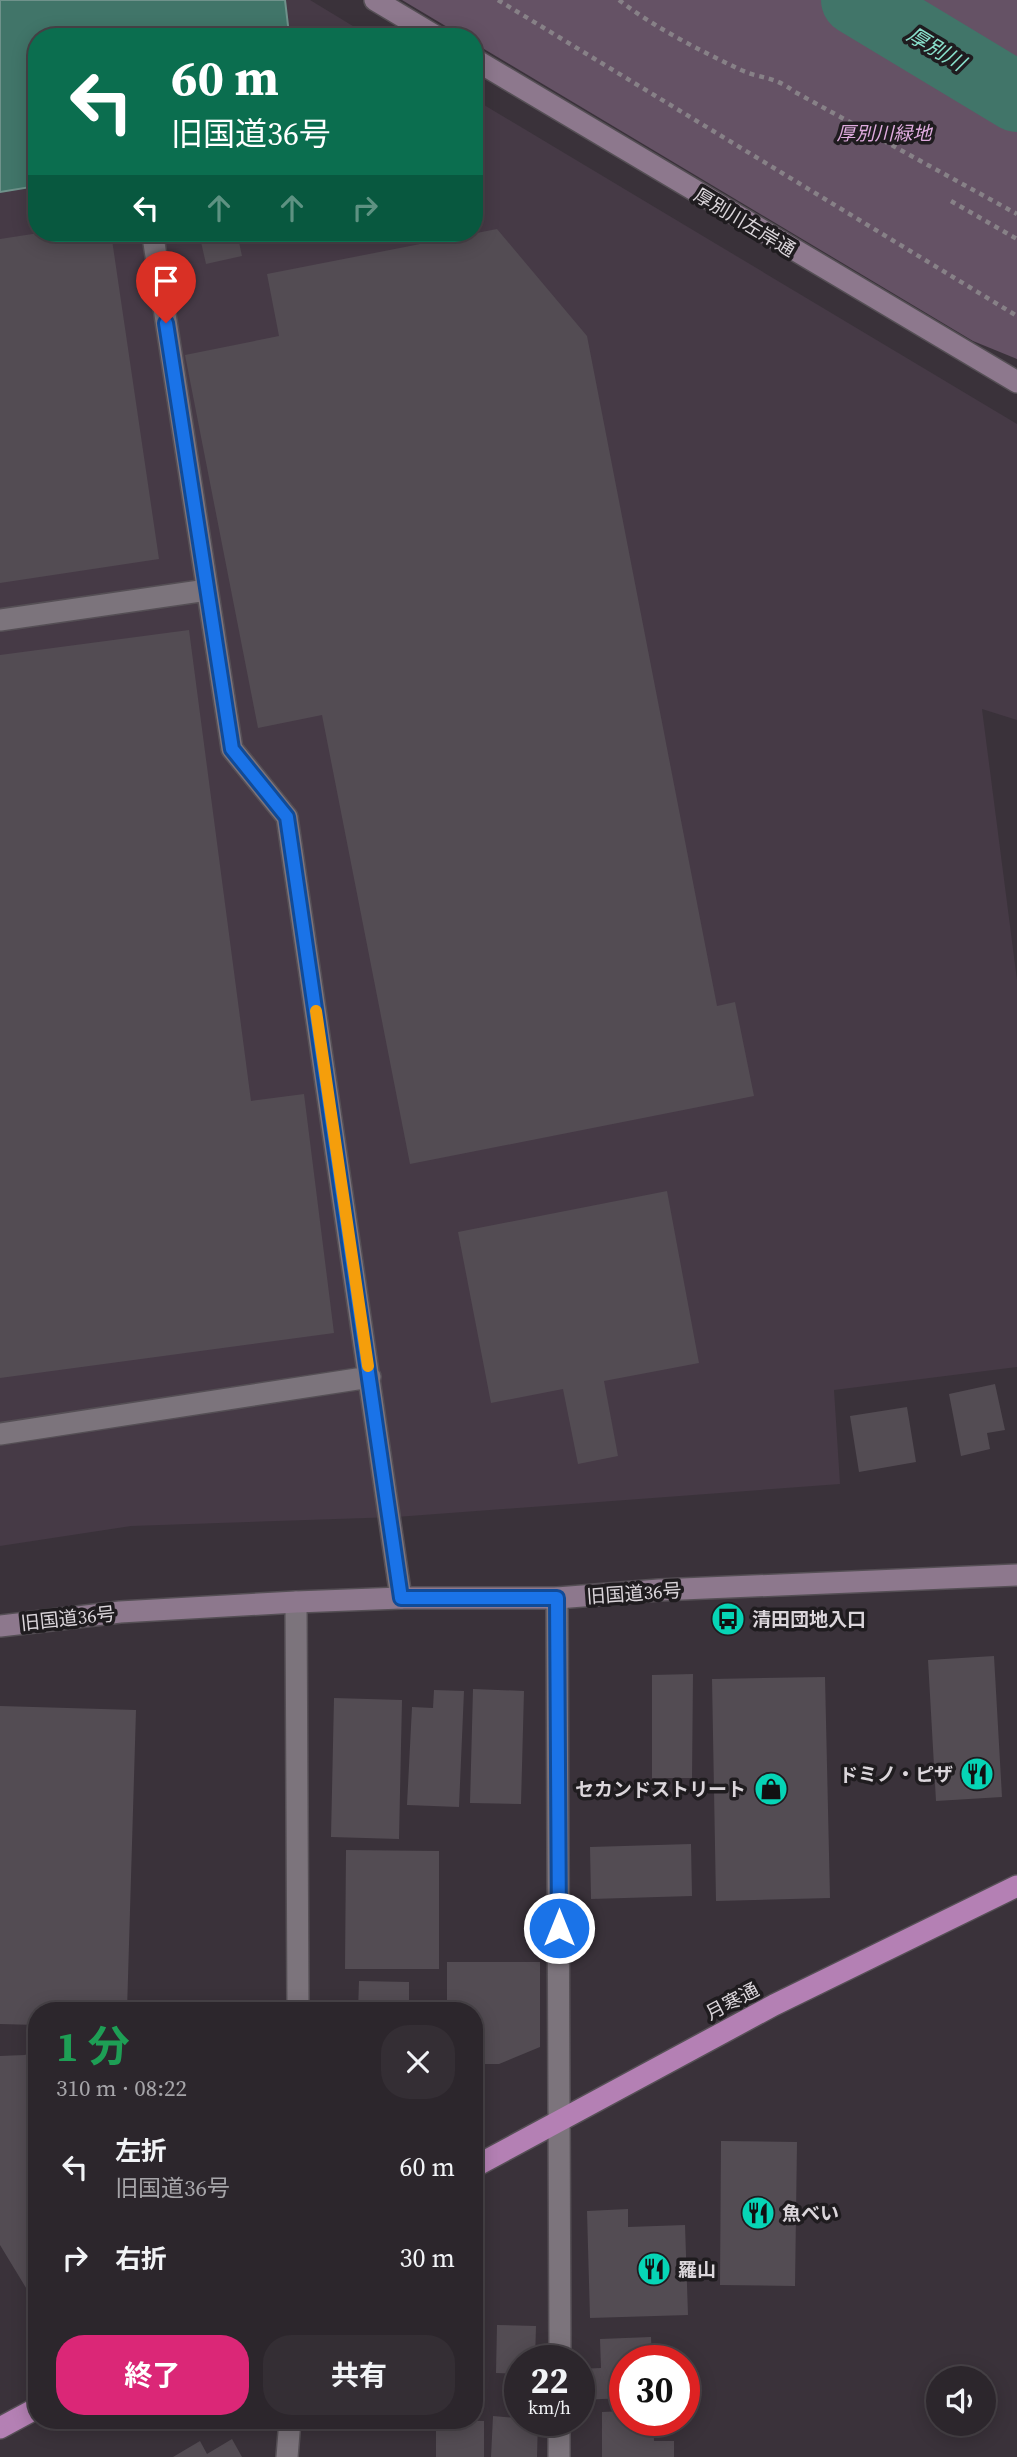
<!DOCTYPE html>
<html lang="ja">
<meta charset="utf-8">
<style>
:root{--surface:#2c262c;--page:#342e34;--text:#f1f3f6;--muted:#a6a5a9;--line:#484348;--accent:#db2777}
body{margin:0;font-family:"Source Serif 4","Noto Sans JP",serif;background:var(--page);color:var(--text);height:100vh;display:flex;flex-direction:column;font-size:26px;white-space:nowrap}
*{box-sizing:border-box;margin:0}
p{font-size:23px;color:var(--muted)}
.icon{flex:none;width:38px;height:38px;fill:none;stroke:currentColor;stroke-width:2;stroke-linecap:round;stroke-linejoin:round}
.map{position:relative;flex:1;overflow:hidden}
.sheet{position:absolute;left:28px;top:2002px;width:455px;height:427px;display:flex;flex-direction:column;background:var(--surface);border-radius:28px;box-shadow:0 4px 18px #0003,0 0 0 2px var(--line)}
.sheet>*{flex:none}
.banner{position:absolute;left:28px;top:28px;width:455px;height:214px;border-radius:28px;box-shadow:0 4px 18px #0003,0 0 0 2px var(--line);background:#0b6e4f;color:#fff;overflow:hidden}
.fabs{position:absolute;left:926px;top:2366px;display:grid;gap:14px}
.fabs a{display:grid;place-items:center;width:70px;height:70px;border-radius:50%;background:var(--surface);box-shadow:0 4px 18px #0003,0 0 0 2px var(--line);font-size:35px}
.speed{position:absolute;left:504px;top:2345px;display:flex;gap:14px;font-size:35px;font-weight:700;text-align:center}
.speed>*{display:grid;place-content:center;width:91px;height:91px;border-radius:50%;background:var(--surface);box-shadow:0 4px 18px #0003,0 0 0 2px var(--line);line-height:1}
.speed small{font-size:18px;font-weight:400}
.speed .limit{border:10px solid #d22;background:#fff;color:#111}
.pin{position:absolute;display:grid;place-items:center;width:60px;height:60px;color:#fff;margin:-72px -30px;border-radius:50% 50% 50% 0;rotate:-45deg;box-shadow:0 0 7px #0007}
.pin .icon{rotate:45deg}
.me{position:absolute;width:77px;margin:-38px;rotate:0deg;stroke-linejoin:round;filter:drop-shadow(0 0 5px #0008)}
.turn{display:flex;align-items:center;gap:24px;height:147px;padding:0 28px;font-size:32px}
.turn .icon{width:91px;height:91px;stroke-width:2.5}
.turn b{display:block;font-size:49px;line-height:60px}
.lanes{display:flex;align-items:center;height:66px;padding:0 28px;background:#0003;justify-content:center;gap:35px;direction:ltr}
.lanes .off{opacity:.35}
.round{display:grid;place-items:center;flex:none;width:74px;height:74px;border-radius:28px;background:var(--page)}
.headline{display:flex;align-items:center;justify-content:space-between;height:119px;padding:0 28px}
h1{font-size:42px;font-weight:700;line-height:52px;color:#1e9e55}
.action{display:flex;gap:14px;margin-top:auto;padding:14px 28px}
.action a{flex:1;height:80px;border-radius:28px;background:var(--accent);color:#fff;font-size:28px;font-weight:700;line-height:80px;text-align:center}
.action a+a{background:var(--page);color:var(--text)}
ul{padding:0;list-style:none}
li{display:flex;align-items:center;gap:21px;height:91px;padding:0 28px}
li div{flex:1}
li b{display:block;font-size:26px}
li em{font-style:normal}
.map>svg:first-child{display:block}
.built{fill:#463a46}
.green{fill:#655265}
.water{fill:#417569;stroke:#6f928b;stroke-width:2}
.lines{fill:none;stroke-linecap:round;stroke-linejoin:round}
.river{stroke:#417569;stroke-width:70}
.building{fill:#534c53}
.lane-casing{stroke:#554f55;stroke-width:24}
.street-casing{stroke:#554f55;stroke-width:24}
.secondary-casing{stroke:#554f55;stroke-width:24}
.highway-casing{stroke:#554f55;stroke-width:24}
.path{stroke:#878187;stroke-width:4.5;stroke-dasharray:5 5;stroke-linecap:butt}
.lane{stroke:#7c747c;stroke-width:21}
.street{stroke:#7c747c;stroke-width:21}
.secondary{stroke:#8d788d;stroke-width:21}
.highway{stroke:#b480b4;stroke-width:21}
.route-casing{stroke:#114b97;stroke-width:18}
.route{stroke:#1a73e8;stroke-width:12}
.slow{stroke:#f59e0b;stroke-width:12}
.labels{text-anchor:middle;stroke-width:7;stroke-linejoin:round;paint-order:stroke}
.park-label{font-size:19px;font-style:italic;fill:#dfabde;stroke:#1f1c1f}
.street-label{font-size:19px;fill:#dbd6db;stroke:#1f1c1f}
.poi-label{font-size:19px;font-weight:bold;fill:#dbd6db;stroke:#1f1c1f;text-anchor:start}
.water-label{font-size:21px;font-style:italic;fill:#89e1cc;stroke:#1f1c1f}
</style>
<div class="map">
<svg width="1017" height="2457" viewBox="0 0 1017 2457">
<rect width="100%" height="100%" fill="#3a323a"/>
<path class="built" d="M0 0H310L371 37H37V233H474V99L1017 424V720L982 709 1017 980V1367L834 1390 840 1484 396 1517 131 1526 0 1546Z"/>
<path class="green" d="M402 0H1017V359L973 341 474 43V37H464Z"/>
<path class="water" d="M0 0H285L289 34 297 37H37V186L0 192Z"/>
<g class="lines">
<path class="river" d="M856 0 1017 97"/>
</g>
<path class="building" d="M497 229 587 336 717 1006 735 1002 754 1096 410 1164 322 715 258 728 185 355 279 336 267 274Z
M39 233H111L159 559 0 583V239Z
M199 233H237L242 256 206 264Z
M189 630 251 1101 304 1094 334 1333 0 1378V655Z
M667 1191 699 1363 604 1381 618 1456 578 1464 563 1389 491 1403 458 1232Z
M995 1384 1005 1430 987 1433 990 1449 961 1456 949 1394Z
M907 1407 916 1462 859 1472 850 1416Z
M994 1656 1002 1797 936 1801 928 1660Z
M693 1674 692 1778H652V1675Z
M825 1677 830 1898 716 1901 712 1679Z
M473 1689 524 1691 521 1804 470 1803Z
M434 1690 464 1691 459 1807 407 1805 412 1707 433 1708Z
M334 1698 402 1700 399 1839 331 1837Z
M0 1706 136 1710 127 2011H37V2025L0 2024Z
M691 1844 692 1896 591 1899 590 1847Z
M346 1850 439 1851V1969H345Z
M447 1962H540V2047L499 2064H474V2011H447Z
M359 1981 409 1982V2011H358Z
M37 2048V2306L0 2245V2056L25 2055Z
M721 2141 797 2142 795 2286 720 2285Z
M628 2209V2227L685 2225 688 2315 590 2318 587 2211Z
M497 2325 536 2326 535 2361H520V2374L496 2373Z
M474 2330H482V2375H474Z
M651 2337 652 2361H625V2398L580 2400 579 2369 601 2368 600 2339Z
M625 2411V2420H653L654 2441H674V2457H602V2412Z
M493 2416 538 2420 537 2457H491Z
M436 2420 484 2421V2457H436Z
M232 2439 242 2457H173L200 2441 207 2454Z"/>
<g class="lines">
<defs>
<path id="lane" d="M154 243 232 749 287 817 401 1598
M0 620 207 590
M0 1434 370 1377"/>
<path id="street" d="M557 1598 560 2361
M296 1602 298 2011
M287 2457 290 2420
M559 2457V2420"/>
<path id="secondary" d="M375 0 437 37
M474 59 1017 382
M0 1626 120 1612 296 1602 401 1598H557L659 1590 1017 1575"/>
<path id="highway" d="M474 2167 774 2005 1017 1886
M0 2428 37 2408"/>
</defs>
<use href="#lane" class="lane-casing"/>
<use href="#street" class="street-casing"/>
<use href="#secondary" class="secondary-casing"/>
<use href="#highway" class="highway-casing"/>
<path class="path" d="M498 0 1017 316
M619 0C655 28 699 50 741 70 764 80 772 75 795 92L1017 214
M951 201 1017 239"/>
<use href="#lane" class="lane"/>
<use href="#street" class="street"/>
<use href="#secondary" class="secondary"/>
<use href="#highway" class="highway"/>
</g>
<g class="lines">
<defs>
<path id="route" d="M166 323 232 749 287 817 401 1598H557L559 1928"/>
</defs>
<use href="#route" class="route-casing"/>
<use href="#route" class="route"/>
<path class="slow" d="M316 1011 368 1366"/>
</g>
<defs>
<symbol id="bus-disc" viewBox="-11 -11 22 22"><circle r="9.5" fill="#06d5b6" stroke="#1f1c1f"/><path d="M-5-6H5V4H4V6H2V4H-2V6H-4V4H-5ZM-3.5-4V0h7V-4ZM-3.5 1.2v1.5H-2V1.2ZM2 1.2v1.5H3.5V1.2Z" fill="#111"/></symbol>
<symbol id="restaurant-disc" viewBox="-11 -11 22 22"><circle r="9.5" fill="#06d5b6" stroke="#1f1c1f"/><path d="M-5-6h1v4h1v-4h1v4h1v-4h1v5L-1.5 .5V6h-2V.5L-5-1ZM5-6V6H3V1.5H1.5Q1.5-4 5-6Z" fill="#111"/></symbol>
<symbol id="shop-disc" viewBox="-11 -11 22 22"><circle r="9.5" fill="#06d5b6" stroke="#1f1c1f"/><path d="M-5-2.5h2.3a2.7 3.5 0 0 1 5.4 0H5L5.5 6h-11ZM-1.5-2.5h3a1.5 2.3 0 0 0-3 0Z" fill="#111"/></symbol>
</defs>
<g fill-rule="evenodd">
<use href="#bus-disc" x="709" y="1600" width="38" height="38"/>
<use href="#restaurant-disc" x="958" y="1755" width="38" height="38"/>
<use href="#shop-disc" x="752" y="1770" width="38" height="38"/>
<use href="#restaurant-disc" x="739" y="2194" width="38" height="38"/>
<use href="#restaurant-disc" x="635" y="2250" width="38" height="38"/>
</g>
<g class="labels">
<g class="park-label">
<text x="884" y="140">厚別川緑地</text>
</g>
<g class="street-label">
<text transform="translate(745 222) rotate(31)" y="7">厚別川左岸通</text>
<text transform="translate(634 1593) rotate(-4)" y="7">旧国道36号</text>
<text transform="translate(68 1618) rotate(-6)" y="7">旧国道36号</text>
<text transform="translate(732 2001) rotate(-28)" y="7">月寒通</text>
</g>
<g class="poi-label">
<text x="752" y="1626">清田団地入口</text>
<text x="953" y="1781" text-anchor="end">ドミノ・ピザ</text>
<text x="746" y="1796" text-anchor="end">セカンドストリート</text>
<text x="782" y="2220">魚べい</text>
<text x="678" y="2276">羅山</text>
</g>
<g class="water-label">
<text transform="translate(936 49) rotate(31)" y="7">厚別川</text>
</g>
</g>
</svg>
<div class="fabs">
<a><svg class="icon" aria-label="sound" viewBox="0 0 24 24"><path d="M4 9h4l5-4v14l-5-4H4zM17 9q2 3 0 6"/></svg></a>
</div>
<div class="speed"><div>22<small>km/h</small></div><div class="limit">30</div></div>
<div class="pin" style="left:166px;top:323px;background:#d93025"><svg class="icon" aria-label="arrive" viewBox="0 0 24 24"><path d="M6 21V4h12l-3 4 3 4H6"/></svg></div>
<svg class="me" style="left:559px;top:1928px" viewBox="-20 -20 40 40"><circle r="17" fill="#1a73e8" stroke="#fff" stroke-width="3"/><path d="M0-11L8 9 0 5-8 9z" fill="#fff"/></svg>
<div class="banner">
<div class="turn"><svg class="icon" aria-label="left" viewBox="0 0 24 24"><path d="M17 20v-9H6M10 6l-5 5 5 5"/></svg><div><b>60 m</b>旧国道36号</div></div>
<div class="lanes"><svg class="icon" aria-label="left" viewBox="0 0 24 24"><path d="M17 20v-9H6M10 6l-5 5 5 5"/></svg><svg class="icon off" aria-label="ahead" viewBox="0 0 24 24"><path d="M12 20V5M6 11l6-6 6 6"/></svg><svg class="icon off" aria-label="ahead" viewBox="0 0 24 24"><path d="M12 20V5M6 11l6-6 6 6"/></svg><svg class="icon off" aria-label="right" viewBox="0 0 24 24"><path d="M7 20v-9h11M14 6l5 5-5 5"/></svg></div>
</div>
<section class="sheet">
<div class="headline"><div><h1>1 分</h1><p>310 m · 08:22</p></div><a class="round"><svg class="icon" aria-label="close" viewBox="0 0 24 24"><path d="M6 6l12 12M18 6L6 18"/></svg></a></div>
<ul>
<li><svg class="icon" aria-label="left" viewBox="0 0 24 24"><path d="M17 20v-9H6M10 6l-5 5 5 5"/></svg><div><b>左折</b><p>旧国道36号</p></div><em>60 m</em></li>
<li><svg class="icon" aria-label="right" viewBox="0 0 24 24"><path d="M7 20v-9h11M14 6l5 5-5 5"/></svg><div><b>右折</b></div><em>30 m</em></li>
</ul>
<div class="action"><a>終了</a><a>共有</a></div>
</section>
</div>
